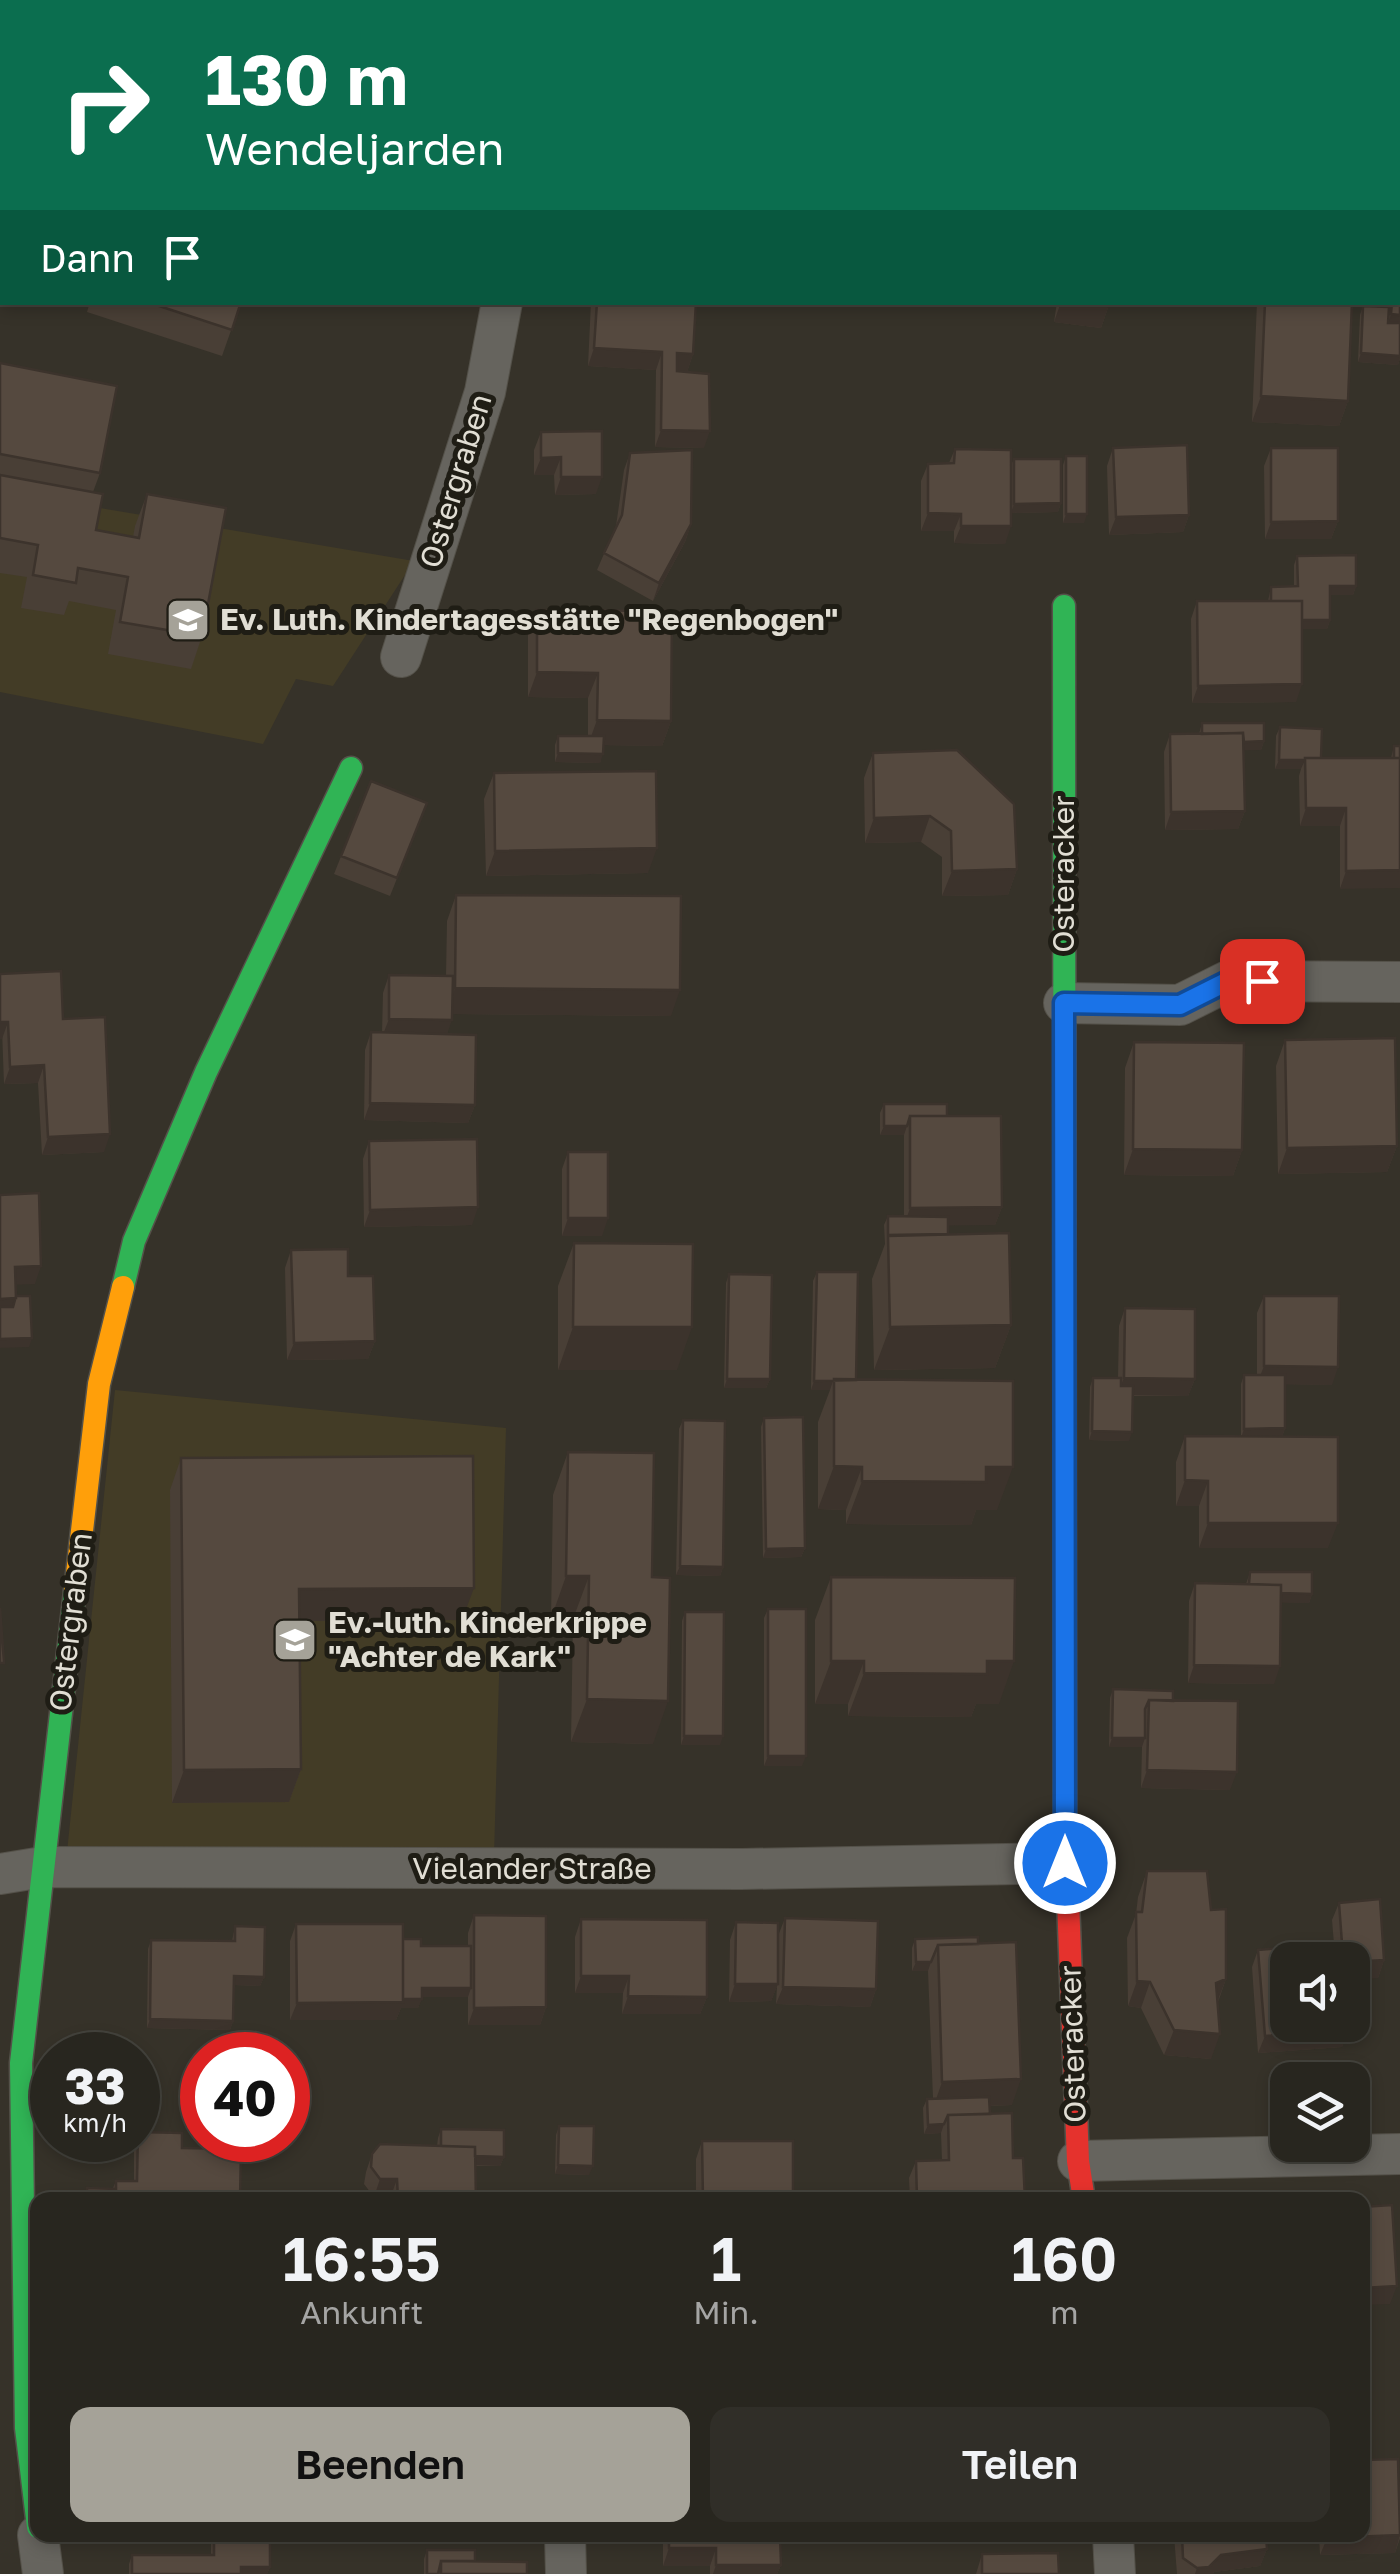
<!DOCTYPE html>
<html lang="de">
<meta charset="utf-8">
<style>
:root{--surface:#28261f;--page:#302e28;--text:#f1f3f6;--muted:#a5a5a4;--line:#44433d;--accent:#a5a298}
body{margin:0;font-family:"Golos Text",sans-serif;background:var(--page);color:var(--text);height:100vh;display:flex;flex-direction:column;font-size:38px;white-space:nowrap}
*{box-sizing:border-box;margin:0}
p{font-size:32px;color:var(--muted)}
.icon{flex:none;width:55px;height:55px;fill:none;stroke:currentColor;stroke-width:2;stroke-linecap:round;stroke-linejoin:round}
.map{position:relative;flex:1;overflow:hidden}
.side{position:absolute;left:30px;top:2192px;width:1340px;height:350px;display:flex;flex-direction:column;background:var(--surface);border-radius:20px;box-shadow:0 5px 15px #0003,0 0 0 2px var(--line)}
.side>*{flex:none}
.guide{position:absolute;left:0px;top:0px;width:1400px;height:305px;box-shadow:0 5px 15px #0003,0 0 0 2px var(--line);background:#0b6e4f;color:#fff;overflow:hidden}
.controls{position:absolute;left:1270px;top:1942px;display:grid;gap:20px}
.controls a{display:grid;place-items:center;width:100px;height:100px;border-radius:20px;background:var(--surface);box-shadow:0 5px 15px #0003,0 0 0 2px var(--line);font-size:50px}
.speed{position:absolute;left:30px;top:2032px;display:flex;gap:20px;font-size:50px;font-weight:700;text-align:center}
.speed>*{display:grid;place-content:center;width:130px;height:130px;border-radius:50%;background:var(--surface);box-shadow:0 5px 15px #0003,0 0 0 2px var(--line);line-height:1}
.speed small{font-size:25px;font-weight:400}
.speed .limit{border:15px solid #d22;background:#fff;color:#111}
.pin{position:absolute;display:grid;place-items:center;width:85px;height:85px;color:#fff;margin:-42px;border-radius:20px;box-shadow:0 5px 15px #0006}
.me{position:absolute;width:110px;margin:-55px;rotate:0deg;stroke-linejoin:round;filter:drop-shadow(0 0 8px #0008)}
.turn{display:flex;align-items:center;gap:35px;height:210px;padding:0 40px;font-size:45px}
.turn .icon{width:130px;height:130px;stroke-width:2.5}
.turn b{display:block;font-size:70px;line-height:85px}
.then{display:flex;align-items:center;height:95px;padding:0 40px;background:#0003;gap:20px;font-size:38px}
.eta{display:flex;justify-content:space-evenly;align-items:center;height:170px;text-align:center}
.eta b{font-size:60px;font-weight:600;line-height:70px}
.cta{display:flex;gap:20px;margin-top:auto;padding:20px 40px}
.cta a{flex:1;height:115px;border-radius:20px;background:var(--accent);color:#111;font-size:40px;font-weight:600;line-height:115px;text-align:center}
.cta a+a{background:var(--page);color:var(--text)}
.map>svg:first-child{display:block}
.built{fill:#433c26}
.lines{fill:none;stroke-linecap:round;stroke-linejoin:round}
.street-casing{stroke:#545149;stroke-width:42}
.fast-casing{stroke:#545149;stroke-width:25}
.slow-casing{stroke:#545149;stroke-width:25}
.jam-casing{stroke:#545149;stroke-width:25}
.street{stroke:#66645e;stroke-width:40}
.fast{stroke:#30b455;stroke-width:22}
.slow{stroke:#ff9f0a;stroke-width:22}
.jam{stroke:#e5322d;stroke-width:22}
.wall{fill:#493f36}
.shaded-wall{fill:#3c332c}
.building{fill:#55493f;stroke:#3c332c;stroke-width:2.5}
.route-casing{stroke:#114b97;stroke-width:25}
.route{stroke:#1a73e8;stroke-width:18}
.labels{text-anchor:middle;stroke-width:10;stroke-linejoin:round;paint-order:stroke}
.street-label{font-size:30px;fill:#e1ded4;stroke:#1f1d15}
.poi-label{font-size:30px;font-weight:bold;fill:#e1ded4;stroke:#1f1d15;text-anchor:start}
</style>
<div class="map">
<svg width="1400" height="2574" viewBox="0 0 1400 2574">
<rect width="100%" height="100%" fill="#363229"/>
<path class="built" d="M0 489 88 506 414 561 333 686 296 679 263 744 0 692Z
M115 1390 506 1428 494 1856 67 1852Z"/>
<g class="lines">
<defs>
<path id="street" d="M502 0 503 2
M1358 2 1359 0
M401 657 485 392 502 302
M1064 1003 1180 1005 1228 981 1400 982
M0 1874 43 1867 742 1869 1065 1863
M1078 2161 1400 2154
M38 2535 43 2574
M565 2535 566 2574
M1113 2535 1115 2574"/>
<path id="fast" d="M0 168 2 167
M1064 606 1065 1822
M123 1287 134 1241 206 1072 351 768
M38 2527 26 2428 21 2063 75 1591"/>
<path id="slow" d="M1398 170H1400
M75 1591 99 1384 123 1287"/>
<path id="jam" d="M1065 1822 1078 2161 1084 2200"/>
</defs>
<use href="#street" class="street-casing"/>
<use href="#fast" class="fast-casing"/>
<use href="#slow" class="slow-casing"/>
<use href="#jam" class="jam-casing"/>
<use href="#street" class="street"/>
<use href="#fast" class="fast"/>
<use href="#slow" class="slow"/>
<use href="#jam" class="jam"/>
</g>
<path class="wall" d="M0 0 2 2V107L0 101Z
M1160 0H1231L1230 2H1159Z
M1400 238V358L1398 365 1358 362 1360 315 1363 306 1386 307V302H1398Z
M90 302H241L222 356 87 312Z
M591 302H696L693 354 687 372 704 448 655 447 656 370 588 366Z
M1057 302H1110L1101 328 1054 322Z
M1257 302H1352L1348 401 1339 426 1252 422Z
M0 363 100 473 93 492 96 530 133 537 135 526 147 494 202 636 191 669 108 654 116 610 69 601 64 615 21 608 27 577 0 573Z
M541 432 596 494 555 495 554 475H534V450Z
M1113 448 1189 515 1183 532 1109 535 1107 466Z
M1271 448 1338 521 1331 539H1265L1264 466Z
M955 449 1011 465 1014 459 1061 503 1058 512 1011 513 1005 544 954 543V531H921V481L928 464 949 463Z
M630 453 691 524 685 542 653 601 597 570 616 526 624 470Z
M1066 456 1084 523H1063V465Z
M1297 556 1356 586 1353 595H1330V620L1327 629H1302L1296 702 1192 703 1191 619 1197 601H1268L1271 587 1294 586V565Z
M537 610 671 721 662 746 604 745 600 763 555 762V745L558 736H588V698L528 697V635Z
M1202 723 1264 741 1261 750H1244L1245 811 1238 829 1165 830 1164 752 1170 734H1199Z
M1280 727 1321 758H1391L1394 746H1400L1340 889V826H1300L1299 776 1301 769H1275L1276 736Z
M873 753 1017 869 1008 895 942 896V857L921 842 865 843 864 778Z
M494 773 648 873 486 876 484 799Z
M371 781 427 803 390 896 334 874Z
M456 895 671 1016 452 1014 447 1034 475 1105 468 1123 364 1120 365 1050 371 1032 382 1033 383 993 389 975 446 976 447 921Z
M0 974 63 1019 104 1152 42 1155 38 1083 4 1084Z
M1285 1040 1397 1146 1387 1172 1278 1174 1276 1066Z
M1134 1042 1242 1150 1233 1176 1124 1175 1125 1068Z
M884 1104 947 1116 1002 1207 995 1225H948V1235L1011 1325 995 1368 874 1370 872 1279 885 1244 884 1225 888 1216H904V1135H880V1113Z
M369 1141 472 1225 364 1227 363 1159Z
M568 1152 602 1236H562V1169Z
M574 1243 677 1370H558V1286Z
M291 1250 348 1276 375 1341 368 1359 287 1360 285 1268Z
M817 1272 856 1379 997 1510H976L971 1525 846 1524V1510L818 1509V1422L830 1390H811L813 1281Z
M729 1274 770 1379 766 1388H724L726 1283Z
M1264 1296 1332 1385 1285 1384V1428L1282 1437 1328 1548H1199V1506H1176V1462L1185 1436H1241V1384L1244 1375H1257V1313Z
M1125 1308 1195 1379 1188 1396H1133L1129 1441 1089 1440 1090 1387 1093 1378H1118L1119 1326Z
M764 1418 805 1548 801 1557 763 1558 761 1427Z
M683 1420 723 1567 720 1576 676 1575 679 1429Z
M568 1452 652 1577 653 1744 571 1742 573 1619H551L553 1495Z
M181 1458 462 1620 300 1621 301 1769 289 1802 172 1803 170 1490Z
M1250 1572 1312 1594 1309 1603 1281 1602 1274 1684 1188 1683 1189 1601 1195 1583 1246 1584Z
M831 1577 999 1704H976L971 1717 848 1716V1704H815V1620Z
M768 1609 802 1766H764V1618Z
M685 1612 720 1745H681L682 1621Z
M1113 1689 1173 1701 1230 1790 1141 1788 1142 1747H1109L1110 1698Z
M1147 1871 1211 1910 1226 1979 1218 2002 1211 2059 1164 2055 1141 2008 1128 2006 1127 1938 1136 1914 1138 1897Z
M1339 1903 1384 1960 1378 1978 1288 1960 1348 2029 1342 2047 1258 2053 1252 1967 1258 1950 1334 1944 1332 1920Z
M474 1915 546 2007 540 2025H468V1997H422L418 2008H401L396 2020H290V1941L296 1924 403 1939 421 1946H468V1933Z
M785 1918 876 1989 870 2007 776 2004 777 1986 771 2001 729 2002 730 1940 736 1922 778 1936Z
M581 1919 707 1997 700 2014H622L623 1993H575V1937Z
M235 1926 264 1977 260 1986 234 1985 233 2021 230 2030 147 2028 148 1949 151 1940 232 1941Z
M915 1939 978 1944 1012 2105 990 2106V2114L1013 2158 1025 2200H910L909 2178 916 2161 942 2160 941 2133 924 2134 923 2108 927 2099 933 2098 928 1971H912V1948Z
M559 2126 589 2175 555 2174 556 2135Z
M441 2129 504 2157 500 2166H475L476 2200H391V2196L374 2197 364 2184 366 2172 372 2154 437 2146 438 2138Z
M134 2140 182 2148 240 2200H84L87 2188H113L116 2181H134Z
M702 2141 793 2200H696V2159Z
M1400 2509V2538L1395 2553 1320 2555 1319 2535H1362Z
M213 2535H270V2567L267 2574H129V2564L132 2555H211V2541Z
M663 2535H780L781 2565 777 2574H710V2566H663Z
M1174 2535H1266L1267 2549 1260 2566 1214 2572 1213 2574H1177Z
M427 2550 475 2561 527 2574H424V2559Z
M982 2554 1059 2574H976Z"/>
<path class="shaded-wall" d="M883 302H920V304Z
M1061 302H1110L1101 328 1054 322Z
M1391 314 1400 315V333L1385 332Z
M594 348 662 352 656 370 588 366Z
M677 353 693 354 687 372 671 370Z
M1361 353 1400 356V358L1398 365 1358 362Z
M1261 396 1348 401 1339 426 1252 422Z
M661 430 710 431 704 448 655 447Z
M561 457 554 475H534L541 458Z
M561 477H602L596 494 555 495Z
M1061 503 1058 512 1011 513 1014 504Z
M928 513 961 514 954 531H921Z
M1066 514H1087L1084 523H1063Z
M1189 515 1183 532 1109 535 1116 517Z
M1338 521 1331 539H1265L1271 522Z
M691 524 685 542 653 601 659 583Z
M961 526H1011L1005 544 954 543Z
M1330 586H1356L1353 595H1327Z
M1298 620H1330L1327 629H1295Z
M537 672 598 673 588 698 528 697Z
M1302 684 1296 702 1192 703 1198 686Z
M597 720 671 721 662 746 588 745Z
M1264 741 1261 750 1199 751 1203 742Z
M558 753 603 754 600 763 555 762Z
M1279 760H1305L1301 769H1275Z
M1306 808H1346L1340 826H1300Z
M1245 811 1238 829 1165 830 1171 812Z
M930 816 921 842 865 843 874 818Z
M657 848 648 873 486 876 495 851Z
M1017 869 1008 895 942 896 952 871Z
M1400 870V888L1340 889 1346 871Z
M455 988 680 990 671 1016 446 1014Z
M389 1019 452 1020 446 1037H382Z
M0 1022H8L2 1039H0Z
M44 1065 38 1083 4 1084 10 1067Z
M370 1103 475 1105 468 1123 364 1120Z
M884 1126H907L904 1135H880Z
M110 1134 104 1152 42 1155 48 1137Z
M1397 1146 1387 1172 1278 1174 1287 1148Z
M1133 1149 1242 1150 1233 1176 1124 1175Z
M478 1207 472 1225 364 1227 370 1210Z
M1002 1207 995 1225 904 1226 910 1208Z
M568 1218H608L602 1236H562Z
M41 1266 35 1284 8 1285 15 1267Z
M16 1298 9 1316H0V1299Z
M1011 1325 995 1368 874 1370 890 1327Z
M573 1327H692L677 1370H558Z
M32 1338 29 1347 0 1348V1339Z
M375 1341 368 1359 287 1360 294 1343Z
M1264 1366 1338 1367 1332 1385 1257 1384Z
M1124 1378 1195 1379 1188 1396 1117 1395Z
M727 1379H770L766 1388H724Z
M814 1381H833L830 1390H811Z
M1285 1428 1282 1437 1241 1438 1244 1429Z
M1092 1431 1132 1432 1129 1441 1089 1440Z
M834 1466 862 1467 846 1510 818 1509Z
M986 1467H1013L997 1510H976L971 1525 846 1524 862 1481Z
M1185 1480 1208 1481 1199 1506H1176Z
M1208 1523H1338L1328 1548H1199Z
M805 1548 801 1557 763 1558 766 1549Z
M680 1566 723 1567 720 1576 676 1575Z
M566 1576H589L573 1619H551Z
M474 1588 462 1620 288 1621 299 1589Z
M1249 1593 1312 1594 1309 1603 1246 1602Z
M831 1661H864L848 1704H815Z
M987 1661H1014L999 1704H976L971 1717 848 1716 864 1673Z
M1194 1665 1280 1666 1274 1684 1188 1683Z
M587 1699 668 1701 653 1744 571 1742Z
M684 1736H723L720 1745H681Z
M1112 1738H1145L1142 1747H1109Z
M768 1756H806L802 1766H764Z
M301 1769 289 1802 172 1803 184 1770Z
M1147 1770 1237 1772 1230 1790 1141 1788Z
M1384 1960 1378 1978 1352 1980V1962Z
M916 1962H931L928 1971H912Z
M234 1976 264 1977 260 1986 231 1985Z
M581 1976H629L623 1993H575Z
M1226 1979 1216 2005V1983Z
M1137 1981 1150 1982 1141 2008 1128 2006Z
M735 1984H778L771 2001 729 2002Z
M783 1987 876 1989 870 2007 776 2004Z
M422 1988H471L468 1997H418Z
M628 1996 707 1997 700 2014H622Z
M399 1999H422L418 2008H401L396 2020H290L297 2003Z
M546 2007 540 2025H468L474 2008Z
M150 2019 233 2021 230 2030 147 2028Z
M1348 2029 1342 2047 1258 2053 1265 2036Z
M1174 2030 1220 2034 1211 2059 1164 2055Z
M1021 2079 1012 2105 933 2108 942 2082Z
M944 2124 941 2133 924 2134 928 2125Z
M441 2155 504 2157 500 2166 437 2164Z
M558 2165 593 2166 589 2175 555 2174Z
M380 2179H397L391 2196 374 2197Z
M1397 2286 1390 2304 1362 2305V2288Z
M1400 2535 1395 2553 1320 2555 1327 2538Z
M669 2548H716L710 2566H663Z
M1267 2549 1260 2566 1214 2572 1213 2574H1195L1197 2568 1221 2555Z
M716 2565H781L777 2574H713Z
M241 2567H270L267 2574H238Z"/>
<path class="building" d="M0 0H136L137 2H2V61L0 56Z
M1183 0H1231L1230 2H1183Z
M1398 238H1400V315L1391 314 1392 302H1398Z
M147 302H241L232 330Z
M597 302H696L693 354 677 353V371L709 374 710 431 661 430 662 352 594 348Z
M1265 302H1352L1348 401 1261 396Z
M1363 306 1389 307 1388 323H1400V356L1361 353Z
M0 363 117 386 100 473 0 454Z
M602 431V477H561V457L541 458V432Z
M1187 445 1189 515 1116 517 1113 448Z
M1271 448H1338V521L1271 522Z
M955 449 1011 450V526H961V514L928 513V464L954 463Z
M692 450 691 524 659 583 604 553 622 515 630 453Z
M1066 456H1087V514H1066Z
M1014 459H1061V503L1014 504Z
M0 475 103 494 96 530 139 538 147 494 226 508 202 636 120 622 128 577 78 568 76 583 33 575 38 545 0 538Z
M1356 555V586H1330V620H1302V601H1271V587L1298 586 1297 556Z
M1197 601H1302V684L1198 686Z
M537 610 672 611 671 721 597 720 598 673 537 672Z
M1202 723H1264V741L1244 742 1243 733 1202 734Z
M1280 727 1322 729 1321 758H1305V760H1279Z
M1243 733 1245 811 1171 812 1170 734Z
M558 736H604L603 754 558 753Z
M1394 746H1400V758H1394Z
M957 750 1014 804 1017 869 952 871 951 831 930 816 874 818 873 753Z
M1305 758H1400V870L1346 871V808H1306Z
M656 771 657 848 495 851 494 773Z
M371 781 427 803 397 878 341 856Z
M456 895 681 896 680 990 455 988Z
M61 971 63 1019 105 1017 110 1134 48 1137 44 1065 10 1067 8 1022H0V974Z
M389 975 453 976 452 1020 389 1019Z
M371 1032 476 1035 475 1105 370 1103Z
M1395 1038 1397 1146 1287 1148 1285 1040Z
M1134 1042 1244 1043 1242 1150 1133 1149Z
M884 1104H947V1116H910L907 1126H884Z
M910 1116H1001L1002 1207 910 1208Z
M477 1139 478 1207 370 1210 369 1141Z
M568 1152H608V1218H568Z
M39 1193 41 1266 15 1267 16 1298 0 1299V1195Z
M888 1216 948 1217V1234L888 1235Z
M1009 1233 1011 1325 890 1327 888 1236Z
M574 1243 693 1244 692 1327H573Z
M348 1249V1276H373L375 1341 294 1343 291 1250Z
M817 1272H858L856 1380 814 1381Z
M729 1274 772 1275 770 1379H727Z
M16 1296H30L32 1338 0 1339V1307H13Z
M1264 1296H1339L1338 1367 1264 1366Z
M1125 1308 1195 1309V1379L1124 1378Z
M1244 1375H1285V1428L1244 1429Z
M1093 1378H1121V1386H1133L1132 1432 1092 1431Z
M834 1379 1013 1381V1467H986V1482L862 1481V1467L834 1466Z
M803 1417 805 1548 766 1549 764 1418Z
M683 1420 725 1421 723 1567 680 1566Z
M1185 1436 1338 1437V1523H1208V1481L1185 1480Z
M568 1452 654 1453 652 1577 670 1578 668 1701 587 1699 589 1576H566Z
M473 1456 474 1588 299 1589 301 1769 184 1770 181 1458Z
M1250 1572H1312V1594L1281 1593V1585L1249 1584Z
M831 1577 1015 1578 1014 1661H987V1674L864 1673V1661H831Z
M1195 1583 1281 1585 1280 1666 1194 1665Z
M0 1608 4 1663H0Z
M768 1609H806V1756H768Z
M685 1612H724L723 1736H684Z
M1113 1689 1173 1691V1701L1149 1700 1145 1709V1738H1112Z
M1149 1700 1238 1701 1237 1772 1147 1770Z
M1147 1871H1207L1211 1910 1226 1909V1979L1216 1983 1220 2034 1174 2030 1150 1982 1137 1981 1136 1912H1142Z
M1380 1899 1384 1960 1352 1962V1960H1288V2025H1348V2029L1265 2036 1258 1950 1342 1943 1339 1903Z
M474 1915 546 1916V2007L474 2008Z
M785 1918 878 1921 876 1989 783 1987Z
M581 1919 707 1920V1997L628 1996 629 1976H581Z
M736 1922 778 1923V1984H735Z
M296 1924H403V2002L297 2003Z
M235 1926 265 1927 264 1977 234 1976 233 2021 150 2019 151 1940 235 1941Z
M978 1937V1944L938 1945 931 1962H916L915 1939Z
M403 1939H421V1946H471V1988H422V1999H403Z
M1016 1942 1021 2079 942 2082 938 1945Z
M989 2097 990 2114 948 2115 944 2124 928 2125 927 2099Z
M1012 2113 1013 2158H1023L1025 2200H917L916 2161 949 2160 948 2115Z
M559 2126H594L593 2166 558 2165Z
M441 2129 504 2130V2157L475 2156V2147L441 2146Z
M138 2132 182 2133V2148L241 2149 240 2200H87V2188L116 2189V2181H137Z
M702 2141H793V2200H703Z
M380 2144 475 2147 476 2200H398L397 2179H380L371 2167 372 2154Z
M1392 2205 1397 2286 1362 2288V2207Z
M1398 2459 1400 2535 1327 2538 1326 2535H1362V2460Z
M214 2535H270V2567H241V2574H132V2555H214Z
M669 2535H780L781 2565H716V2548H669Z
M1182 2535H1266L1267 2549 1221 2555 1209 2567 1197 2568 1183 2558Z
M427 2550H475V2561H441L438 2574H427Z
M1058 2553 1059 2574H982V2554Z
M441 2561 527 2562V2574H441Z"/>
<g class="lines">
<defs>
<path id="route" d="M1065 1863 1064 1003 1180 1005 1228 981H1262"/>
</defs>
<use href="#route" class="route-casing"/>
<use href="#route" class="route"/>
</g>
<defs>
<symbol id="school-square" viewBox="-11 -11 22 22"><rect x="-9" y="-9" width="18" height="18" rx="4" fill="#a5a298" stroke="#1f1d15"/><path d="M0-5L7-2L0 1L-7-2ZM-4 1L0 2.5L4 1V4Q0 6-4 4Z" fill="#fff"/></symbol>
</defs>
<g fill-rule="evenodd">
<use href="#school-square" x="163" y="595" width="50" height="50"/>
<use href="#school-square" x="270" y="1615" width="50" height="50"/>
</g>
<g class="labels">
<g class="street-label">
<text transform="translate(456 481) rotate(-73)" y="10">Ostergraben</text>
<text transform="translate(1064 874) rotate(-90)" y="10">Osteracker</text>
<text transform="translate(71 1622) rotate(-83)" y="10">Ostergraben</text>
<text x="532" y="1879">Vielander Straße</text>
<text transform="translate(1073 2044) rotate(-92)" y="10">Osteracker</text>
</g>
<g class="poi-label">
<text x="220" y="630">Ev. Luth. Kindertagesstätte "Regenbogen"</text>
<text x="328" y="1633">Ev.-luth. Kinderkrippe<tspan x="328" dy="34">"Achter de Kark"</tspan></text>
</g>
</g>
</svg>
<div class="controls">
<a><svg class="icon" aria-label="sound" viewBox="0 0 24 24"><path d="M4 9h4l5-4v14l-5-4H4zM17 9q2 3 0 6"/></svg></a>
<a><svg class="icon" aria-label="layers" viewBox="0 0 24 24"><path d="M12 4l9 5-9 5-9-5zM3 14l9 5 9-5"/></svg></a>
</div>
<div class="speed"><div>33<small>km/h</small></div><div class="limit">40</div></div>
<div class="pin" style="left:1262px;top:981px;background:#d93025"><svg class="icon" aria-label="arrive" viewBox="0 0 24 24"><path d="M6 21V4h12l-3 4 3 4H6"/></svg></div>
<svg class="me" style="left:1065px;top:1863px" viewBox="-20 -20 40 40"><circle r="17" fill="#1a73e8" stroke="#fff" stroke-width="3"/><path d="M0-11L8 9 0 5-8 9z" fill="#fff"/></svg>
<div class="guide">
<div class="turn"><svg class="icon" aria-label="right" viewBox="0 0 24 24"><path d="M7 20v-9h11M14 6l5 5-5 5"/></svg><div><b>130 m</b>Wendeljarden</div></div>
<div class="then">Dann<svg class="icon" aria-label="arrive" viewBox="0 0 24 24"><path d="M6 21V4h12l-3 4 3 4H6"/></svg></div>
</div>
<section class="side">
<div class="eta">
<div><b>16:55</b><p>Ankunft</p></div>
<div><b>1</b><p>Min.</p></div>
<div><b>160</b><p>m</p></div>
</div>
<div class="cta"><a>Beenden</a><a>Teilen</a></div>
</section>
</div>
